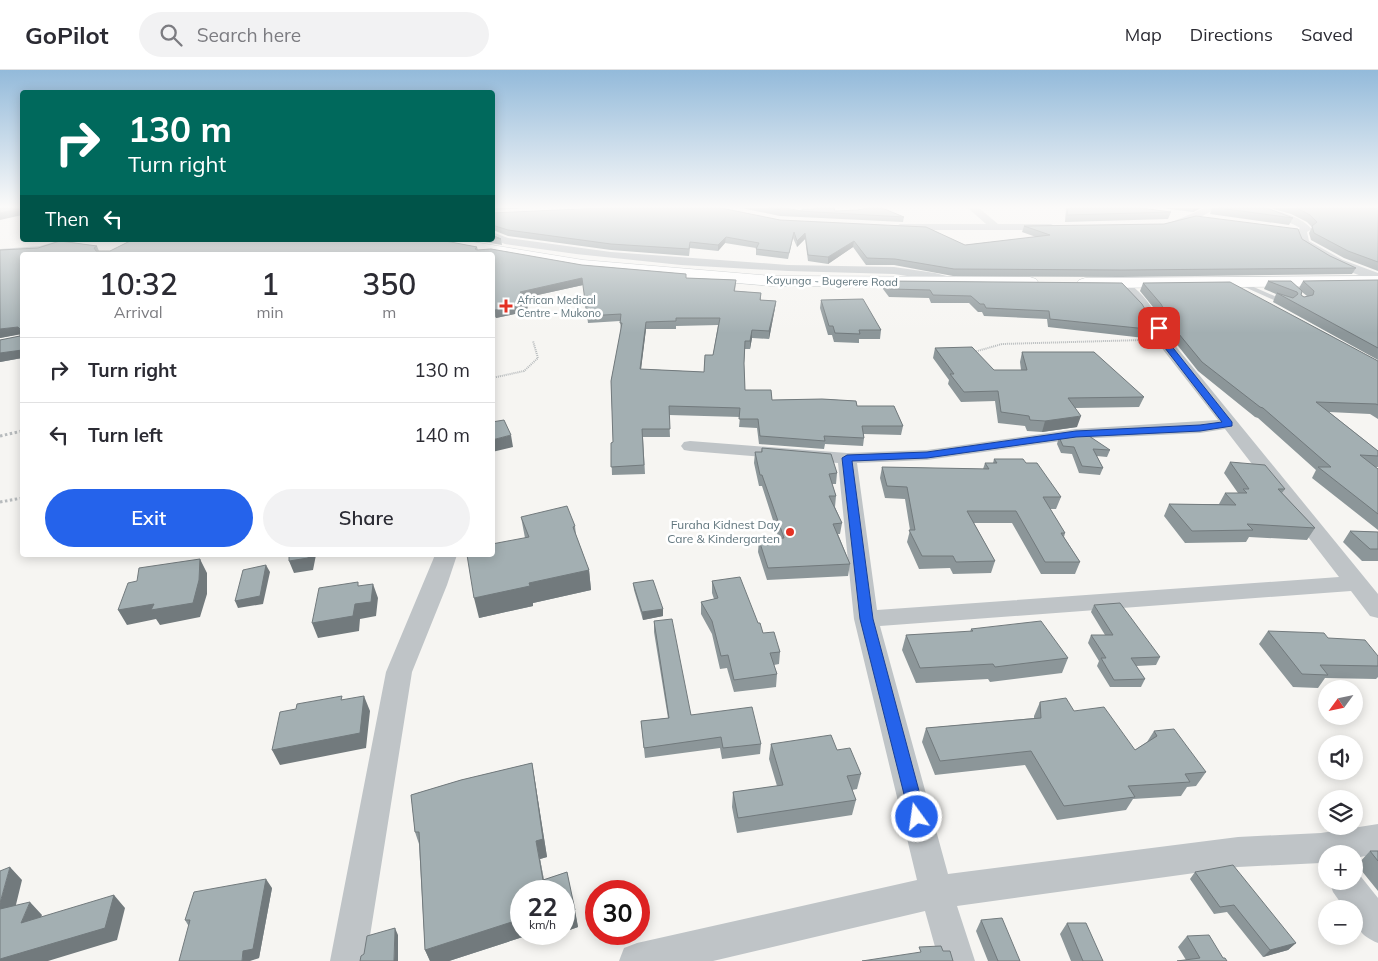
<!DOCTYPE html>
<meta charset="utf-8">
<style>
:root{--surface:#fff;--page:#f2f2f3;--text:#2b2b33;--muted:#7c7c81;--line:#e1e1e2;--accent:#2563eb}
body{margin:0;font-family:Mulish,sans-serif;background:var(--page);color:var(--text);height:100vh;display:flex;flex-direction:column;font-size:19px;white-space:nowrap}
*{box-sizing:border-box;margin:0}
p{font-size:16px;color:var(--muted)}
.icon{flex:none;width:28px;height:28px;fill:none;stroke:currentColor;stroke-width:2;stroke-linecap:round;stroke-linejoin:round}
.map{position:relative;flex:1;overflow:hidden}
.drawer{position:absolute;left:20px;top:182px;width:475px;height:305px;display:flex;flex-direction:column;background:var(--surface);border-radius:5px;box-shadow:0 2px 12px #0003}
.drawer>*{flex:none}
.top-card{position:absolute;left:20px;top:20px;width:475px;height:152px;border-radius:5px;box-shadow:0 2px 12px #0003;background:#00695c;color:#fff;overflow:hidden}
.needle{width:32px;rotate:237deg}
.fabs{position:absolute;left:1318px;top:610px;display:grid;gap:10px}
.fabs a{display:grid;place-items:center;width:45px;height:45px;border-radius:50%;background:var(--surface);box-shadow:0 2px 12px #0003;font-size:25px}
.speed{position:absolute;left:510px;top:810px;display:flex;gap:10px;font-size:25px;font-weight:700;text-align:center}
.speed>*{display:grid;place-content:center;width:65px;height:65px;border-radius:50%;background:var(--surface);box-shadow:0 2px 12px #0003;line-height:1}
.speed small{font-size:12px;font-weight:400}
.speed .limit{border:8px solid #d22;background:#fff;color:#111}
.pin{position:absolute;display:grid;place-items:center;width:42px;height:42px;color:#fff;margin:-21px;border-radius:10px;box-shadow:0 2px 8px #0006}
.me{position:absolute;width:55px;margin:-28px;rotate:346deg;stroke-linejoin:round;filter:drop-shadow(0 0 4px #0008)}
.turn{display:flex;align-items:center;gap:18px;height:105px;padding:0 25px;font-size:22px}
.turn .icon{width:65px;height:65px;stroke-width:2.5}
.turn b{display:block;font-size:35px;line-height:42px}
.then{display:flex;align-items:center;height:48px;padding:0 25px;background:#0003;gap:10px;font-size:19px}
.eta{display:flex;justify-content:space-evenly;align-items:center;height:85px;text-align:center}
.eta b{font-size:30px;font-weight:600;line-height:35px}
.action{display:flex;gap:10px;margin-top:auto;padding:10px 25px}
.action a{flex:1;height:58px;border-radius:30px;background:var(--accent);color:#fff;font-size:20px;font-weight:600;line-height:58px;text-align:center}
.action a+a{background:var(--page);color:var(--text)}
ul{padding:0;list-style:none}
li{display:flex;align-items:center;gap:15px;height:65px;padding:0 25px;border-top:1px solid var(--line)}
li div{flex:1}
li b{display:block;font-size:19px}
li em{font-style:normal}
header{display:flex;align-items:center;gap:30px;box-sizing:border-box;height:70px;padding:0 25px;background:var(--surface);border-bottom:1px solid var(--line)}
header strong{font-size:24px}
nav{display:flex;gap:28px;margin-inline-start:auto;font-size:18px}
.search{width:350px;height:45px;background:var(--page);display:flex;align-items:center;gap:12px;box-sizing:border-box;padding:0 18px;border-radius:28px;color:var(--muted);font-size:19px}
.map>svg:first-child{display:block}
.lines{fill:none;stroke-linecap:round;stroke-linejoin:round}
.primary-casing{stroke:#b2b8bb;stroke-width:1}
.path-far1{stroke:#b7bbbd;stroke-width:2;stroke-dasharray:1 1;stroke-linecap:butt}
.path{stroke:#b7bbbd;stroke-width:3;stroke-dasharray:2.5 2.5;stroke-linecap:butt}
.service{fill:#bfc4c7;fill-rule:evenodd}
.minor{fill:#bfc4c7;fill-rule:evenodd}
.primary{fill:#fff;fill-rule:evenodd}
.wall{fill:#8c9699;fill-rule:evenodd}
.shaded-wall{fill:#727a7d}
.building{fill:#a3afb2;stroke:#727a7d;fill-rule:evenodd}
.route{fill:#2563eb;stroke:#184099}
.poi-dot{fill:#e43224;stroke:#fff;stroke-width:2}
.labels{text-anchor:middle;stroke-width:5;stroke-linejoin:round;paint-order:stroke}
.far-street-label{font-size:11px;fill:#61767e;stroke:#fff}
.far-poi-label{font-size:11px;fill:#61767e;stroke:#fff;text-anchor:start}
.poi-label{font-size:12px;fill:#61767e;stroke:#fff;text-anchor:end}
</style>
<header>
<strong>GoPilot</strong>
<div class="search"><svg class="icon" aria-label="search" viewBox="0 0 24 24"><circle cx="10" cy="10" r="6"/><path d="M15 15l6 6"/></svg>Search here</div>
<nav><a>Map</a><a>Directions</a><a>Saved</a></nav>
</header>
<div class="map">
<svg width="1378" height="891" viewBox="0 0 1378 891">
<rect width="100%" height="100%" fill="#f6f5f2"/>
<g class="lines">
<defs>
<path id="primary" d="M432 170H461L583 190 772 206 1030 207 1036 209 1038 212 1036 215 1030 217 772 216 583 200 434 173Z
M1378 206V216L1085 218 1079 216 1077 213 1079 210 1085 208Z"/>
</defs>
<use href="#primary" class="primary-casing"/>
<path class="path-far1" d="M974 282 1002 274 1142 270
M492 308 524 301 538 288 533 271"/>
<path class="path" d="M0 366 22 361
M0 432 22 428"/>
<path class="service" d="M1240 211 1279 228 1287 230 1288 231 1285 233 1276 231 1238 214V212Z"/>
<path class="minor" d="M968 138H979L998 154H1051L1056 157 1051 160H900L895 157 900 154H986Z
M1205 138H1217L1197 149 1175 156 1172 157 1167 154Z
M1248 138C1269 138 1297 143 1312 159L1307 162 1309 171 1343 190 1378 203V211C1350 204 1324 190 1300 174L1297 161 1300 158C1284 148 1260 146 1248 138Z
M492 162 508 168 611 182 788 195 894 197 935 203 958 209 960 212 954 216 933 210 894 204 788 201 681 195 576 184 505 174 492 169Z
M61 170H77L76 172 41 182 0 185V179L40 176Z
M1121 210C1140 215 1162 250 1169 268L1378 524V548L1370 546 1351 521 880 556 948 804 1238 767 1321 763 1378 754V784L1354 788V784H1326V792L1321 793 1238 797 957 836 975 891H939L925 841 713 891H619L624 878 637 873 917 810 854 549 838 393 690 381 684 380 681 376 684 372 690 371 847 383 927 380 1076 359 1218 350 1157 272 1141 241 1115 214ZM1225 359 1339 507 877 540 857 393 927 390 1076 369 1200 363Z
M435 485H457L447 515 412 602 366 891H330L386 602Z
M1354 798 1378 828V873C1361 866 1354 857 1354 839H1345L1333 822 1329 811H1354Z"/>
<use href="#primary" class="primary"/>
</g>
<path class="wall" d="M492 138H530L492 140Z
M741 138H769L802 141 814 139V138L835 141 904 147 903 152 780 146Z
M1066 138H1141L1171 142 1168 149 1065 152Z
M1162 138H1201L1193 142Z
M1212 138H1267L1293 148 1289 155 1210 144Z
M1270 138H1378V201L1344 188 1311 170 1309 163 1312 157 1307 152 1291 144Z
M492 143 780 150 965 175 1036 167 1022 162 1024 156 1302 169 1330 186 1356 198 1352 204 1121 207 953 206 894 195H866L853 177 828 194 808 191 805 169 797 177 793 168 788 189 756 185V178L725 173 718 181 690 178 689 186 611 180 508 166 493 160Z
M492 165 501 169 502 175 473 170H492Z
M132 170H440L477 177 478 180 491 179 582 195 686 204V208L736 210 735 221 761 223V230L776 231 775 238 769 269 752 268 750 279H745L744 294 745 320H771L772 330 822 329 856 331 857 336H894L903 356 901 365 864 364V368L863 376 825 374 824 379 759 374 757 358 739 357 740 347 669 345 670 367H643L645 404 612 405 611 373 613 372 611 311 621 261 620 251 588 253 583 215 524 228 525 232 527 234 528 241 496 248 492 243V185H22V288L0 292V270L20 266V264L0 268V180L38 178 60 171 97 176 99 181H110ZM718 255 713 285H705L704 302 641 299 646 259H676V256Z
M1378 210V290L1273 232 1276 224 1264 219 1268 211 1299 218 1303 211ZM1302 222 1307 226 1304 227 1301 225Z
M884 211 1122 213 1157 260 1153 269 1048 257 1047 249 984 246 982 242H978L969 233H931L929 228 889 227 883 219Z
M1143 213 1378 291V349L1370 344 1329 342 1378 381V397H1376L1378 399V460L1312 408 1316 400 1258 348 1255 347 1198 301 1171 267 1157 242 1140 221Z
M821 230 881 260 880 269H859V273L834 272 832 265H828L820 238Z
M935 278 994 300H1021L1020 292 1022 282 1144 327 1139 337 1075 338 1077 357 1042 362 1027 361 1025 356 998 353 995 331 961 332 948 314 949 310 933 288Z
M1059 367 1110 380 1107 387 1097 386 1103 398 1100 405 1079 403 1072 384 1061 383 1057 374Z
M762 378 837 403 836 414H832L836 426 835 437 842 453 840 464H838L850 494 848 506 767 510 758 482 759 470 779 469 762 416H759L754 393 755 382H761Z
M994 389 1026 393 1061 427 1056 439H1050L1065 463 1064 467 1080 492 1075 504H1041L1012 453H974L995 491 991 503 953 504 950 498 919 499 907 472 910 460 905 429 885 428 880 408 882 397 983 399 985 393H993Z
M1230 392 1285 419 1282 423 1315 458 1307 470 1249 467 1246 472 1185 473 1164 446 1169 434H1219L1225 423H1238L1224 403Z
M521 447 575 456 576 465 589 500 591 520 533 533V536L479 548 525 468Z
M1350 461 1378 462V491H1362L1343 472Z
M712 511 758 553 763 563 780 582 779 594 774 595 777 604 776 617 734 622 727 598 720 599 712 564 701 544V532L714 529 712 523Z
M633 513 663 539V546L643 550 634 520Z
M1094 535 1160 587 1156 595 1136 596 1145 609 1141 617H1110L1097 596 1099 591 1088 573 1091 565H1105L1091 542Z
M654 551 691 645 761 674 760 684 722 689 720 678 645 688 641 651 668 648 654 562Z
M971 559 1068 588 1062 603 990 612 988 609 916 613 902 580 906 565 970 562Z
M1268 561 1328 568 1378 586V607L1376 609 1325 608 1318 618 1293 617 1259 574Z
M1040 632 1074 641 1135 680 1147 672 1154 661 1206 702 1196 716 1187 717 1181 726 1133 729 1126 740 1057 750 1025 695 935 705 922 672 926 658 1034 648V646Z
M771 674 837 680 861 704 857 719 852 720 856 730 852 745 737 763 732 737 733 722 777 716 769 689Z
M532 693 535 711 547 787 540 789 544 810 567 802 578 857 564 862V821H521V864H532L449 891H430L425 880 419 774 415 762 411 725 461 710Z
M1370 781H1378V821L1357 795Z
M1195 802 1296 873 1288 880 1263 887 1227 842 1214 844 1190 809Z
M272 818 259 888 250 890 188 855 185 850Z
M981 850 1020 891H988L976 861Z
M1067 853 1103 891H1071L1060 864Z
M1187 866 1223 888 1186 890 1178 877Z"/>
<path class="shaded-wall" d="M20 138H22V145L0 150V143Z
M1194 138H1201L1193 142Z
M805 163V169L797 177V171Z
M726 167 725 173 718 181V175Z
M854 171 853 177 828 194V187Z
M582 208 583 215 524 228 525 233 519 227 520 222Z
M776 231 775 238 769 269V261Z
M527 234 528 241 496 248 495 240Z
M646 252V259L640 307V299Z
M18 257 22 264 0 268V259Z
M752 260V268L750 279V271Z
M22 280V288L0 292V283Z
M1081 346 1077 357 1042 362 1045 351Z
M511 365 513 377 492 382V370Z
M309 485H316L313 500 294 503 289 491Z
M200 489 207 503V524L200 547 160 555 156 549 127 555 118 540Z
M266 495 270 502 263 534 238 538 235 531Z
M589 500 591 520 533 533V536L479 548 474 528 529 513Z
M373 514 378 528 376 546 360 549 359 561 318 568 312 553 355 534Z
M663 539V546L643 550 642 542Z
M364 626 370 641 366 678 280 695 272 680Z
M532 693 535 711 547 787 540 789 546 821 536 771Z
M10 797 22 810 12 851 0 840V833Z
M266 809 272 818 259 888 250 891H242L243 881Z
M114 825 125 838 117 870 48 891H0V889Z
M30 832 42 845 34 865 21 853Z
M575 840 578 857 564 862V843Z
M521 849V864H532L449 891H430L425 880Z
M395 858 398 865V891H394Z
M1296 873 1288 880 1263 887 1270 880Z"/>
<path class="building" d="M0 138H20L0 143Z
M602 138H721L780 150 926 157 965 175 1050 165 1024 156 1164 154 1196 146 1298 159 1302 169 1330 186 1356 198 1123 200 954 199 895 189 867 188 854 171 828 187 808 185 805 163 797 171 794 162 789 183 756 179 759 173 726 167 718 175 690 172 689 179 611 174 508 160 492 155V143Z
M769 138H785L802 141V139H814V138H834L835 141 858 140 867 138H882L904 147 781 140Z
M1068 138H1141L1171 142 1067 145Z
M1219 138H1267L1293 148Z
M1297 138H1378V192L1348 181 1314 163 1312 156 1317 152 1310 145Z
M492 165 501 169 492 167Z
M132 170H440L477 177 475 179 477 180 491 179 582 195 686 204V208L736 210 734 221 761 223 760 230 776 231 769 261 752 260 750 271H745L744 293 745 320H771L772 330 822 329 856 331 857 336H894L903 356H862L864 368 824 366 825 371 760 366 758 349H739L740 338 669 336 670 359H642L644 395 611 397V373L613 372 611 311 622 253H620L621 244 587 246 582 208 520 222 524 226 519 227 527 234 495 240 492 238V185H22V280L0 283V270L20 266V259L18 257 0 259V180L38 178 60 171 97 176 94 178 96 181H110ZM676 248H720L713 285H705L704 302 640 299 646 252 676 251Z
M1378 210V278L1277 223 1293 228 1298 224 1297 222 1268 211H1291L1302 221 1301 225 1304 227 1313 225 1314 221 1303 211Z
M884 211 1122 213 1142 234 1157 260 1050 249 1049 241 986 238 984 234H980L971 226 933 225 930 220 890 219Z
M1230 212 1378 291V335L1376 334 1316 332 1378 381V386L1360 385 1378 399V444L1318 397H1331L1263 338 1260 337 1202 292 1174 258 1161 234 1143 213Z
M863 229 881 260H859L860 264 835 263 833 256H829L821 230Z
M972 277 994 300H1027L1022 282H1094L1144 327 1068 328 1081 346 1045 351 1030 350 1029 346 1001 342 998 321 964 322 950 304H954L935 278Z
M504 350 511 365 492 370V352Z
M1086 364 1110 380 1093 379 1103 398 1082 396 1074 377 1063 376 1059 367Z
M762 378 831 384 837 403 829 404 836 426H829L842 453 833 454 850 494 768 498 759 470 784 468 762 405H760L755 382H762Z
M994 389H1023L1026 393H1037L1061 427H1043L1065 463H1061L1080 492H1045L1016 441H967L995 491 956 492 953 486H922L909 460H915L907 417 887 416 882 397 989 399 985 393H997Z
M1230 392 1265 395 1285 419H1278L1315 458 1247 454 1253 460 1192 461 1169 434 1236 435 1225 423H1247L1243 419H1249Z
M567 436 575 456 573 457 589 500 529 513 530 516 474 528 467 485H492V474L529 467 521 447Z
M1350 461 1378 462V479H1370Z
M289 485H309L308 488 289 491Z
M200 489 199 510 193 533 151 540 154 534 118 540 128 513 137 511 139 498Z
M266 495 260 526 235 531 243 500Z
M740 507 758 553H760L763 563 774 562 780 582 770 583 777 604 734 610 728 585 721 586 712 551 701 532 718 528 712 511Z
M653 510 663 539 642 542 633 513Z
M358 512V516L373 514 371 532 355 534 353 546 312 553 319 518Z
M1120 533 1160 587 1131 588 1145 609 1114 610 1101 588H1106L1091 565H1113L1094 535Z
M672 549 691 645 752 637 761 674 723 678 721 667 644 678 641 651 669 648 654 551Z
M1041 551 1068 588 995 597 993 594 920 598 906 565 973 561 971 559Z
M1268 561 1324 563 1328 568 1365 570 1378 586V596L1320 595 1328 605 1302 604Z
M342 626 341 630 364 626 360 663 272 680 280 642 296 639 297 634Z
M1066 628 1074 641 1104 637 1135 680 1157 666 1154 661 1174 659 1206 702 1185 704 1190 712 1128 716 1135 727 1064 736 1031 681 940 691 926 658 1041 648 1040 632Z
M831 665 837 680 850 678 861 704 847 706 856 730 738 748 733 722 783 715 771 674Z
M532 693 543 769 536 771 543 810 567 802 575 840 564 843V821H521V849L425 880 419 762H415L411 725 461 710Z
M1370 781H1378V791Z
M1233 795 1296 873 1270 880 1234 835 1220 837 1195 802Z
M10 797 0 833V801Z
M266 809 253 879 243 881 242 891H179L190 850H185L194 822Z
M114 825 105 858 0 889V839L30 832 21 853Z
M1002 848 1020 891H998L981 850Z
M1067 853H1086L1103 891H1083Z
M395 858 394 891H360L361 886 364 884 367 866Z
M1209 865 1223 888H1225L1227 891H1177L1200 888 1187 866Z
M941 876 943 881H950L953 891H862L921 882 919 877Z"/>
<linearGradient id="sky" x2="0" y2="1"><stop stop-color="#93bada"/><stop offset="0.52" stop-color="#fbfaf9"/><stop offset="1" stop-color="#fbfaf9" stop-opacity="0"/></linearGradient>
<rect width="1378" height="263" fill="url(#sky)"/>
<path class="route" d="M1159 256 1163 258 1166 269 1232 352V356L1200 361 1076 367 927 388 852 391 873 549 926 747 923 752 917 755 911 752 860 549 842 388 847 385 927 382 1076 361 1200 355 1222 352 1158 269 1155 258Z"/>
<g class="poi-dot">
<path d="M503.5 228.5h5v5h5v5h-5v5h-5v-5h-5v-5h5z"/>
<circle cx="790" cy="462" r="5"/>
</g>
<g class="labels">
<g class="far-street-label">
<text transform="translate(832 211) rotate(1)" y="4">Kayunga - Bugerere Road</text>
</g>
<g class="far-poi-label">
<text x="517" y="234">African Medical<tspan x="517" dy="13">Centre - Mukono</tspan></text>
</g>
<g class="poi-label">
<text x="780" y="459">Furaha Kidnest Day<tspan x="780" dy="14">Care &amp; Kindergarten</tspan></text>
</g>
</g>
</svg>
<div class="fabs">
<a><svg class="needle" viewBox="-14 -14 28 28"><path d="M0-13l5 13h-10z" fill="#e53935"/><path d="M0 13l5-13h-10z" fill="#7c7c81"/></svg></a>
<a><svg class="icon" aria-label="sound" viewBox="0 0 24 24"><path d="M4 9h4l5-4v14l-5-4H4zM17 9q2 3 0 6"/></svg></a>
<a><svg class="icon" aria-label="layers" viewBox="0 0 24 24"><path d="M12 4l9 5-9 5-9-5zM3 14l9 5 9-5"/></svg></a>
<a>+</a>
<a>−</a>
</div>
<div class="speed"><div>22<small>km/h</small></div><div class="limit">30</div></div>
<div class="pin" style="left:1159px;top:258px;background:#d93025"><svg class="icon" aria-label="arrive" viewBox="0 0 24 24"><path d="M6 21V4h12l-3 4 3 4H6"/></svg></div>
<svg class="me" style="left:917px;top:747px" viewBox="-20 -20 40 40"><circle r="17" fill="#2563eb" stroke="#fff" stroke-width="3"/><path d="M0-11L8 9 0 5-8 9z" fill="#fff"/></svg>
<div class="top-card">
<div class="turn"><svg class="icon" aria-label="right" viewBox="0 0 24 24"><path d="M7 20v-9h11M14 6l5 5-5 5"/></svg><div><b>130 m</b>Turn right</div></div>
<div class="then">Then<svg class="icon" aria-label="left" viewBox="0 0 24 24"><path d="M17 20v-9H6M10 6l-5 5 5 5"/></svg></div>
</div>
<section class="drawer">
<div class="eta">
<div><b>10:32</b><p>Arrival</p></div>
<div><b>1</b><p>min</p></div>
<div><b>350</b><p>m</p></div>
</div>
<ul>
<li><svg class="icon" aria-label="right" viewBox="0 0 24 24"><path d="M7 20v-9h11M14 6l5 5-5 5"/></svg><div><b>Turn right</b></div><em>130 m</em></li>
<li><svg class="icon" aria-label="left" viewBox="0 0 24 24"><path d="M17 20v-9H6M10 6l-5 5 5 5"/></svg><div><b>Turn left</b></div><em>140 m</em></li>
</ul>
<div class="action"><a>Exit</a><a>Share</a></div>
</section>
</div>
